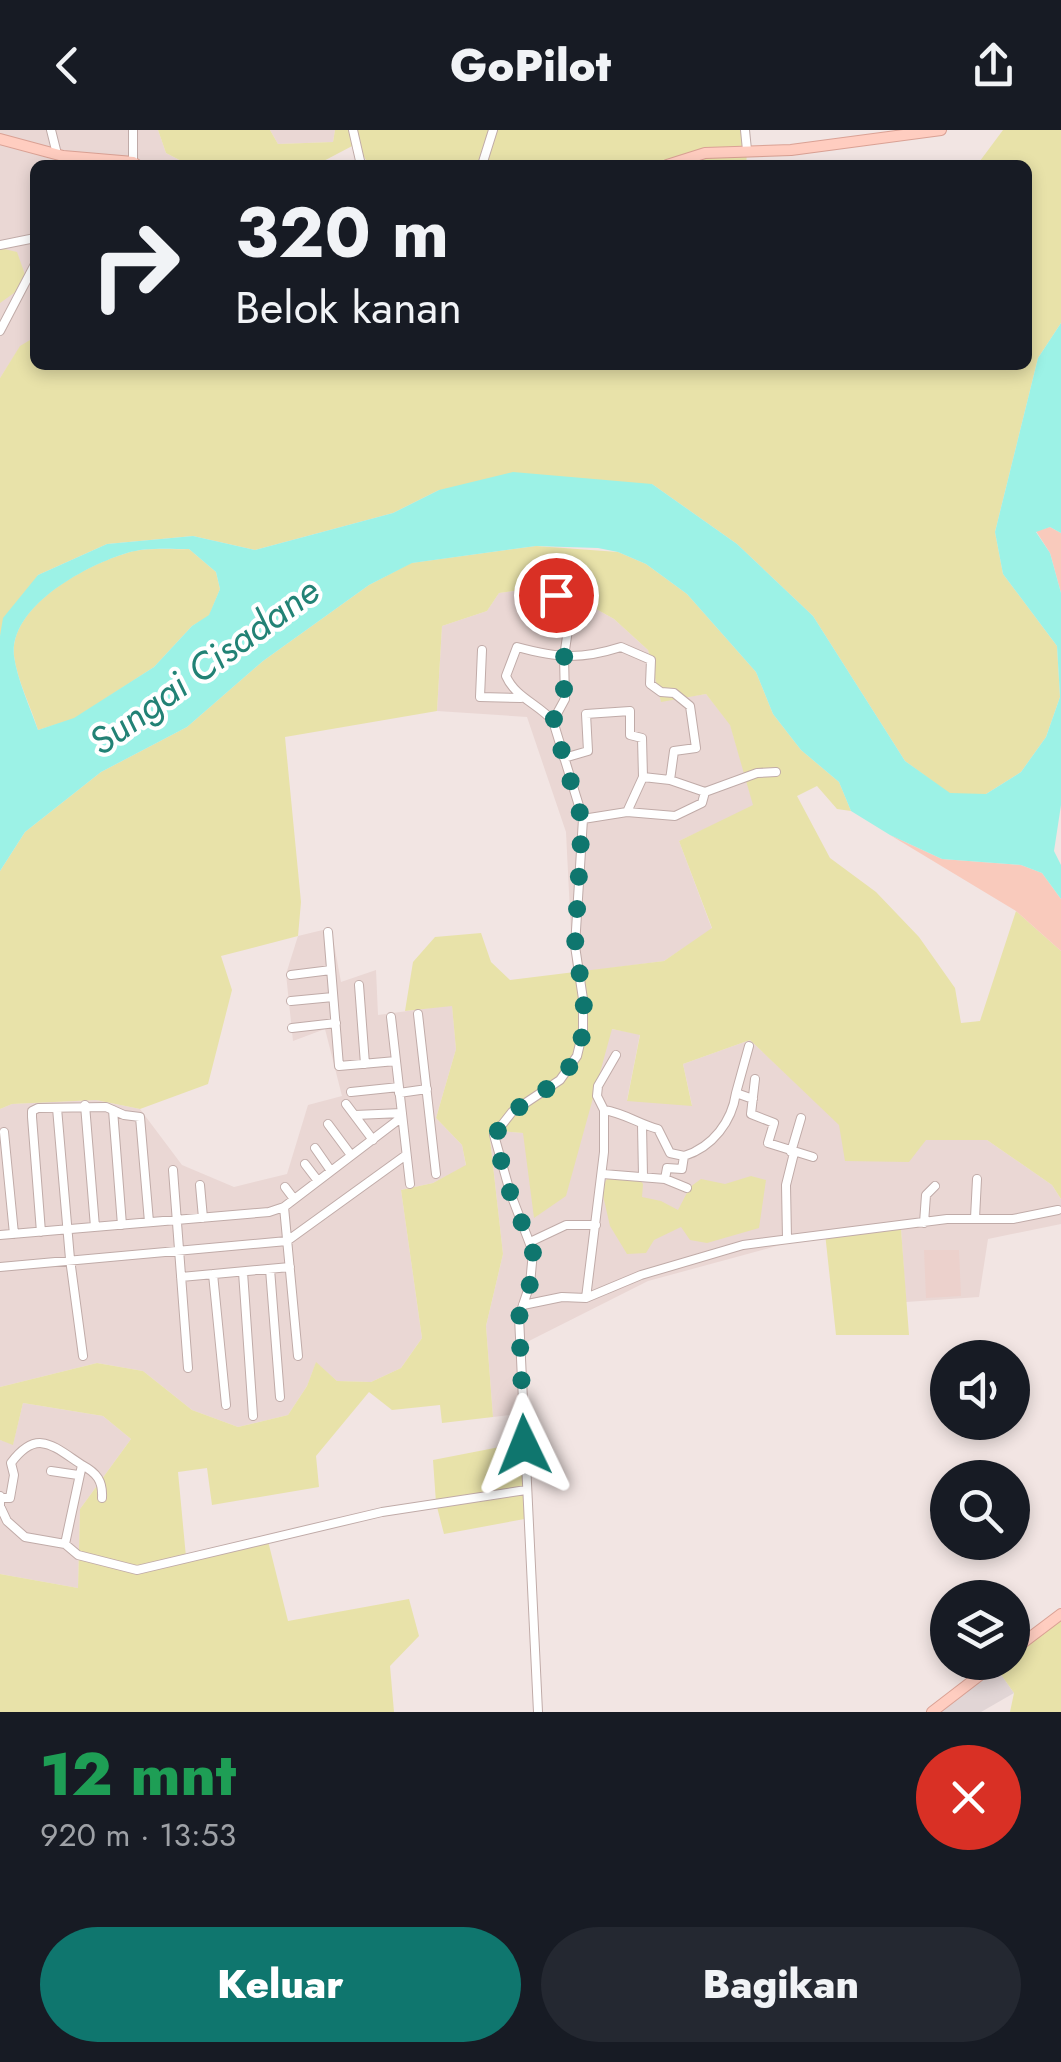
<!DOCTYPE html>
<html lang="id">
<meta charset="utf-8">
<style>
:root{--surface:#171b24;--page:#242831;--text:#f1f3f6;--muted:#9ea1a6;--accent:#0f766e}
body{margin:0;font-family:Jost,sans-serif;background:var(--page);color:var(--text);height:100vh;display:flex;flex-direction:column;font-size:38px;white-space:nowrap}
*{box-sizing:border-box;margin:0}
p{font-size:32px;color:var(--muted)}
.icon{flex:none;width:55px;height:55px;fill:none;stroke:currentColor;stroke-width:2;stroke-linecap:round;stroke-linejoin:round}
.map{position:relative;height:1582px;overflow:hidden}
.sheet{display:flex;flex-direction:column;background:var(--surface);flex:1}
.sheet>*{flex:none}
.hud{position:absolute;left:30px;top:30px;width:1002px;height:210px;border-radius:15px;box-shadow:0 5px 15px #0003;background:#171b24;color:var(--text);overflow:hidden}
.fabs{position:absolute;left:930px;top:1210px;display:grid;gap:20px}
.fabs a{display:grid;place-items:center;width:100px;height:100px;border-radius:50%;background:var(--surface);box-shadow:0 5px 15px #0003;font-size:50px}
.pin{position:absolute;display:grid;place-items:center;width:85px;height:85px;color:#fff;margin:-42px;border:5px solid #fff;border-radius:50%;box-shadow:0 2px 10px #0007}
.me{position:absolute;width:110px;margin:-55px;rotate:358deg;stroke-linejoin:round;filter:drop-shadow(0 0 8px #0008)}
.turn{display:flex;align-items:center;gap:35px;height:210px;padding:0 40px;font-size:45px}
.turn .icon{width:130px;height:130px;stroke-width:2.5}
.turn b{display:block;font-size:70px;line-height:85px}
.round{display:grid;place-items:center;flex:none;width:105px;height:105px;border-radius:52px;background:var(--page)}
.summary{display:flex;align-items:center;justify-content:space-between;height:170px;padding:0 40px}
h1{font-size:60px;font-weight:800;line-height:75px;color:#1e9e55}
.button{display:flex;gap:20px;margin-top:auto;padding:20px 40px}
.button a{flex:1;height:115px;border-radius:60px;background:var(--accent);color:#fff;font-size:40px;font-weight:800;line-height:115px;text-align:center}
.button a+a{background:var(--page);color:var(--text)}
header{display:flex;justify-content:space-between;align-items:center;height:130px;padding:0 40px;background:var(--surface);font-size:45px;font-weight:800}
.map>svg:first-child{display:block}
.residential{fill:#ead7d4}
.industrial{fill:#e1d5d5}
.education{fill:#ecd1cc}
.green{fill:#e8e2a9}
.sand{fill:#f9cabc}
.water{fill:#9cf2e6;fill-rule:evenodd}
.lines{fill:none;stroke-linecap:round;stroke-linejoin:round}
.street-casing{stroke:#c0aba8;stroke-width:10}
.secondary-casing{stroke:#daa194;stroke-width:12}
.street{stroke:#fff;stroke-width:8}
.secondary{stroke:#ffcdc0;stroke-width:10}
.route{stroke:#0f766e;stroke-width:18;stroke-dasharray:0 32.4}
.labels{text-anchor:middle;stroke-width:8;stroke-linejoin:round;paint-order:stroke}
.water-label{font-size:38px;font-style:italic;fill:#228275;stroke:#fff}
</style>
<header><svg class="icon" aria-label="back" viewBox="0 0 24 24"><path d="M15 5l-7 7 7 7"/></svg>GoPilot<svg class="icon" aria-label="share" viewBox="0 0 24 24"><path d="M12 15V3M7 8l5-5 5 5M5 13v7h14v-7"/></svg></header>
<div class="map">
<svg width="1061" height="1582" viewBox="0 0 1061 1582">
<rect width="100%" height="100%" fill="#f2e5e3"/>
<path class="residential" d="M0 0H158L166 23 189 35H35V207L20 217 0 248Z
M270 0H335L333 12 278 14Z
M528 459 571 465 614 489 648 520 661 571 706 564 730 594 754 676 679 711 712 799 664 831 573 843 566 702 527 587 437 581 442 496 487 481 499 463Z
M331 798 341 852 376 840 378 885 452 875 456 919 436 988 462 1015 466 1036 433 1053 401 1060 422 1208 401 1238 371 1252 337 1251 316 1233 307 1256 288 1285 238 1297 192 1280 143 1241 97 1233 0 1257V979L12 974 96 970 140 979 182 1035 234 1057 287 1044 308 975 342 966 325 899 293 911 286 844 298 806Z
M611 899 640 904 627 970 692 975 683 934 750 910 840 995 926 1010H987L1052 1055 1061 1069V1094L988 1109 979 1167 906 1172 901 1099 825 1103 648 1151 521 1215 525 1283 493 1287 486 1196 503 1124 489 1000 523 1003 565 1066Z
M23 1273 103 1286 131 1309 80 1379 78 1458 0 1444V1310L13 1314Z"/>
<path class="industrial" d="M995 1536 1014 1563 981 1582H931Z"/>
<path class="education" d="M924 1120H959L961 1166 926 1168Z"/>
<path class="green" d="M158 0H270L278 14 333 12 335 0H749L746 35H369L356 14 316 35H189L166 23Z
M1003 0H1061V193L1038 228 995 402 1003 444 1057 516 1060 567 1046 607 1021 642 986 664H950L905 631 813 486 737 414 652 354 439 360 393 383 255 420 193 406 107 414 38 445 0 506V248L20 216 35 207V235H1028V35H977Z
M0 118 17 122 28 153 0 173Z
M536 416 618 422 646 434 687 464 756 542 773 584 801 620 839 652 851 681 837 679 817 656 797 666 830 728 876 762 919 807 955 858 961 893 980 891 1016 781 1061 821V1069L1052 1055 987 1010H926L909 1032 845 1031 839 995 750 910 683 934 692 976 627 971 640 905 612 899 566 1066 534 1088 523 1003 489 1000 503 1124 486 1196 493 1287 442 1293 440 1275 392 1280 369 1262 316 1326 319 1357 212 1375 207 1338 178 1342 186 1427 268 1411 288 1491 409 1469 419 1506 390 1536 394 1582H0V1444L78 1458 80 1379 131 1309 103 1286 23 1273 13 1315 0 1310V1257L97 1233 143 1241 192 1280 238 1297 288 1285 307 1256 316 1232 337 1251 371 1252 401 1238 422 1208 401 1060 433 1053 466 1035 462 1015 436 988 456 919 452 876 405 881 413 832 435 807 481 803 491 832 510 850 664 831 712 798 679 711 753 675 730 595 706 564 661 572 648 520 614 489 571 465 528 459 499 463 487 481 442 496 437 581 285 607 301 772 298 806 221 826 232 860 208 954 140 979 96 970 12 974 0 979V741L25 702 101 642 187 597 263 531 369 455 411 433Z
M189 419 216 442 220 459 209 486 192 496 154 537 74 589 38 600C31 577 17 550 14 526 9 476 86 435 127 423 145 417 169 420 189 419Z
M612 1043 636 1044 643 1054 642 1067 661 1071 678 1080 690 1057 701 1049 725 1054 751 1046 766 1050 759 1098 707 1113 690 1110 681 1097 654 1110 646 1123 627 1124 610 1096 601 1057Z
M901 1099 909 1205H836L825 1103Z
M526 1312 530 1388 444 1404 436 1373 433 1330Z
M1061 1482V1582H1010L1014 1563 995 1536 1012 1532 1013 1521Z"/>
<path class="sand" d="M1050 397 1061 403V463L1050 423 1036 401Z
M890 705 942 729 1021 735 1042 743 1061 769V821L1016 781Z"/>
<path class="water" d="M1061 193V403L1050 397 1036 402 1050 423 1061 463V675L1054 721 1061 735V769L1042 743 1021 735 942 729 890 705 851 681 839 652 801 620 773 584 756 542 687 464 646 434 618 422 598 418 536 416 412 433 369 455 263 531 187 597 101 642 25 702 0 741V506L3 488 38 445 107 414 193 406 255 420 393 383 439 360 513 342 652 354 737 414 813 486 905 631 950 663 986 664 1021 642 1046 607 1060 567 1057 516 1003 444 995 402 1038 228ZM189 419 216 442 220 459 209 485 192 496 154 537 74 588 38 600C30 577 17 549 14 526 9 476 87 435 127 423 145 417 170 419 189 419Z"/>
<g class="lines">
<defs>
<path id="street" d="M51 0 57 24
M133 0V32
M353 0 361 35
M745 0 747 20
M482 35 493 0
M0 115 35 108
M0 201 35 134
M533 464 556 465 571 479 564 527 565 569 553 591
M482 520 480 567 521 568
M564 628 588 621 586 584 630 581V605L642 608 643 647 627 682
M643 647 670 650 705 662
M583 689 627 682 675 686 702 673 705 662 757 643 776 642
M328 802 339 936 396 931
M291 845 331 840
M359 855 365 934
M291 871 333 867
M418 884 436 1044
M391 887 410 1054
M292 898 336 893
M749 916 736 963 753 969
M755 949 751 984 774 993 768 1013 813 1027
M351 962 399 957
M399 963 427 959
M346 974 373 1010
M85 975 95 1097
M57 978 70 1129 83 1226
M113 980 122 1095
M604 980C624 983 639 994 658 999L670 1023 684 1026C713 1017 732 991 736 963
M355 985 402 983
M328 994 351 1025
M642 995 643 1046
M4 1002 14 1104
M315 1018 331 1041
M791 1022 801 988
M305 1034 318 1051
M173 1040 188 1238
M603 1044 665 1049 687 1058
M665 1049 667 1038 682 1039 684 1026
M200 1055 203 1088
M285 1057 294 1069
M284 1077 298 1226
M975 1088 977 1049
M924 1093 926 1065 935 1056
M41 1102 32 987V981L38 978 106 977 124 985 140 987 149 1092
M0 1105 269 1082 284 1077 402 987
M787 1109 786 1055 794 1023
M530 1112 566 1095H596
M0 1137 287 1111 406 1025
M270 1139 280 1267
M243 1142 253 1286
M213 1144 226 1275
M181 1147 290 1137
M586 1168 604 1022V980L597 966 598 956 616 925
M523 1175 562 1167 586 1168 641 1145 743 1115 947 1089H1013L1058 1080
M51 1341 78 1345
M0 1366V1376L7 1391 25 1407 65 1414 78 1425 137 1440 382 1382 526 1360
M1 1368H10L14 1345 11 1333C37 1298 53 1316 82 1335
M65 1414 82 1335C97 1343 103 1351 102 1368
M538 1582 519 1187 530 1154 533 1122 510 1062 494 1005 512 982 560 950 577 926 583 901V869L575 816 583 689 553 591C538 574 515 567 506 546L517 517C558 528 580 530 621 517L651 530 650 554 661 562 674 563 690 576 696 618 674 621 670 650"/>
<path id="secondary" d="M0 9 63 26 133 32 137 35
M667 35 705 23 791 20 941 0
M1012 1521 1061 1484
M932 1582 997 1532"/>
</defs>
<use href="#street" class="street-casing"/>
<use href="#secondary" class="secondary-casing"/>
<use href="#street" class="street"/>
<use href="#secondary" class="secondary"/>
</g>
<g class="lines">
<path class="route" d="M524 1315 519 1187 530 1154 533 1122 510 1062 494 1006 512 982 560 950 577 926 583 902 584 869 575 816 582 690 553 591 564 569V528L571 479 556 465"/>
</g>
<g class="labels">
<g class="water-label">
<text transform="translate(204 536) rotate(-36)" y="13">Sungai Cisadane</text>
</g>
</g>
</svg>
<div class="fabs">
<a><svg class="icon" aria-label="sound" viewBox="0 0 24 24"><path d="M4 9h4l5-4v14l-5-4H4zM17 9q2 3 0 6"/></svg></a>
<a><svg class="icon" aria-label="search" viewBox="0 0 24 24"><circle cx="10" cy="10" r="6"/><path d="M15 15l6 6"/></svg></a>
<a><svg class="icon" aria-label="layers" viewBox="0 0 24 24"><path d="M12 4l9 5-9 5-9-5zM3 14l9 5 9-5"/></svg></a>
</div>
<div class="pin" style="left:556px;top:465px;background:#d93025"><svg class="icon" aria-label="arrive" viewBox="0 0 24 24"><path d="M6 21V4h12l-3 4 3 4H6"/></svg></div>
<svg class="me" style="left:524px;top:1315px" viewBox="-20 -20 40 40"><path d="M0-17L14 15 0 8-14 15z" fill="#0f766e" stroke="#fff" stroke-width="4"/></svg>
<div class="hud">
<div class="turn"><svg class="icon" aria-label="right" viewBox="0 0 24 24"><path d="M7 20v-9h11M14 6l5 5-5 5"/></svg><div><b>320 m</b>Belok kanan</div></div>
</div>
</div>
<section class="sheet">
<div class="summary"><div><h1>12 mnt</h1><p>920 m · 13:53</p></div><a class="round" style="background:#d93025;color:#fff"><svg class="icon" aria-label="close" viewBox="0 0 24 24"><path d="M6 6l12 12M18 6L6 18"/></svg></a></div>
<div class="button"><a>Keluar</a><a>Bagikan</a></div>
</section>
